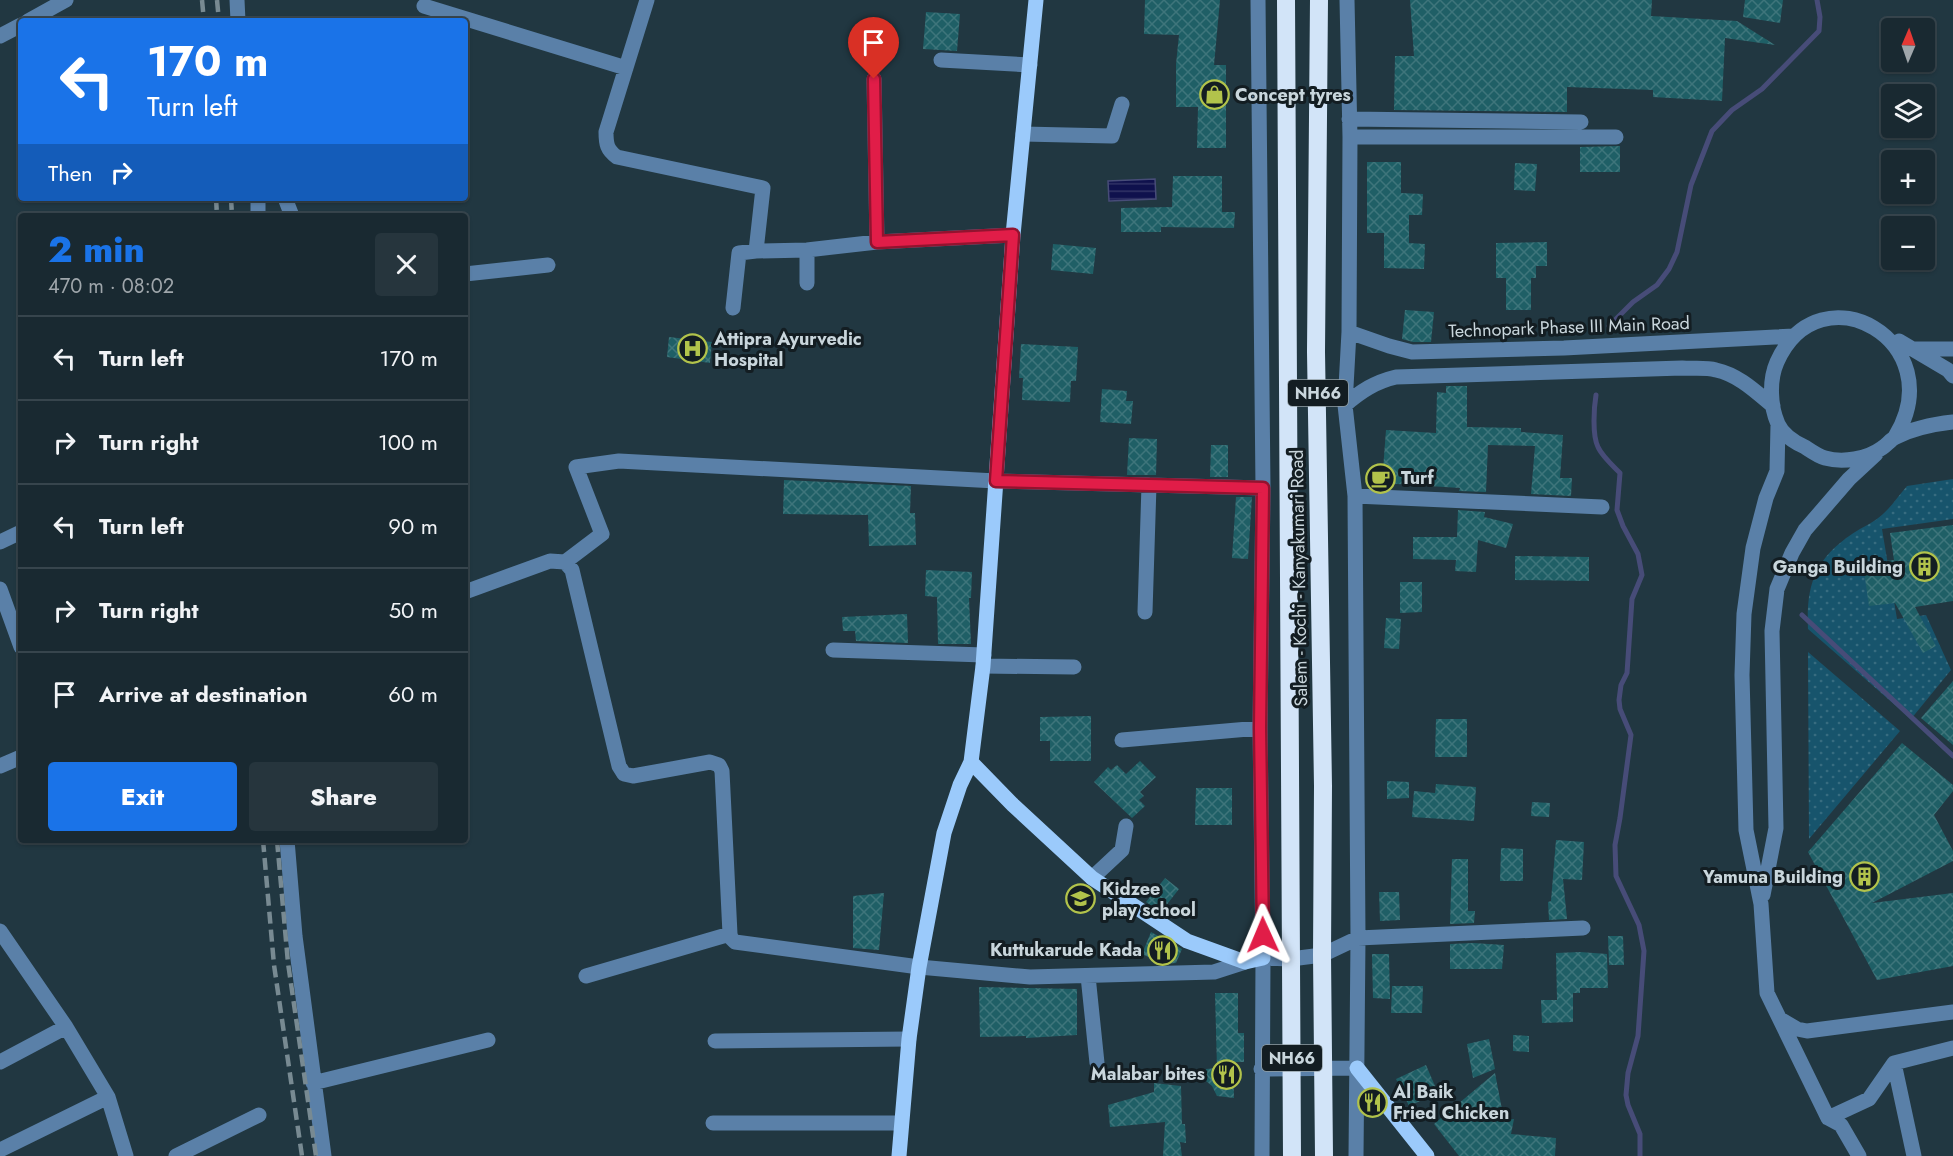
<!DOCTYPE html>
<meta charset="utf-8">
<style>
:root{--surface:#192931;--page:#26353d;--text:#f1f3f6;--muted:#9fa6ab;--line:#37454d;--accent:#1a73e8}
body{margin:0;font-family:Jost,sans-serif;background:var(--page);color:var(--text);height:100vh;display:flex;flex-direction:column;font-size:22px;white-space:nowrap}
*{box-sizing:border-box;margin:0}
p{font-size:20px;color:var(--muted)}
.icon{flex:none;width:33px;height:33px;fill:none;stroke:currentColor;stroke-width:2;stroke-linecap:round;stroke-linejoin:round}
.map{position:relative;flex:1;overflow:hidden}
.sheet{position:absolute;left:18px;top:213px;width:450px;height:630px;display:flex;flex-direction:column;background:var(--surface);border-radius:6px;box-shadow:0 2px 4px #0004,0 0 0 2px var(--line)}
.sheet>*{flex:none}
.hud{position:absolute;left:18px;top:18px;width:450px;height:183px;border-radius:6px;box-shadow:0 2px 4px #0004,0 0 0 2px var(--line);background:#1a73e8;color:#fff;overflow:hidden}
.needle{width:39px;rotate:2deg}
.tools{position:absolute;left:1881px;top:18px;display:grid;gap:12px}
.tools a{display:grid;place-items:center;width:54px;height:54px;border-radius:6px;background:var(--surface);box-shadow:0 2px 4px #0004,0 0 0 2px var(--line);font-size:30px}
.pin{position:absolute;display:grid;place-items:center;width:51px;height:51px;color:#fff;margin:-62px -26px;border-radius:50% 50% 50% 0;rotate:-45deg;box-shadow:0 0 6px #0007}
.pin .icon{rotate:45deg}
.me{position:absolute;width:66px;margin:-33px;rotate:359deg;stroke-linejoin:round;filter:drop-shadow(0 0 4px #0008)}
.turn{display:flex;align-items:center;gap:21px;height:126px;padding:0 30px;font-size:27px}
.turn .icon{width:78px;height:78px;stroke-width:2.5}
.turn b{display:block;font-size:42px;line-height:51px}
.then{display:flex;align-items:center;height:57px;padding:0 30px;background:#0003;gap:12px;font-size:22px}
.round{display:grid;place-items:center;flex:none;width:63px;height:63px;border-radius:6px;background:var(--page)}
.summary{display:flex;align-items:center;justify-content:space-between;height:102px;padding:0 30px}
h1{font-size:36px;font-weight:800;line-height:45px;color:var(--accent)}
.cta{display:flex;gap:12px;margin-top:auto;padding:12px 30px}
.cta a{flex:1;height:69px;border-radius:6px;background:var(--accent);color:#fff;font-size:24px;font-weight:800;line-height:69px;text-align:center}
.cta a+a{background:var(--page);color:var(--text)}
ul{padding:0;list-style:none}
li{display:flex;align-items:center;gap:18px;height:84px;padding:0 30px;border-top:2px solid var(--line)}
li div{flex:1}
li b{display:block;font-size:22px}
li em{font-style:normal}
.map>svg:first-child{display:block}
.garden{fill:url(#garden-dots)}
.water{fill:url(#water-rules);stroke:#474c78;stroke-width:1.5}
.lines{fill:none;stroke-linecap:round;stroke-linejoin:round}
.stream{stroke:#474c78;stroke-width:5}
.building{fill:url(#building-cross-hatch)}
.minor{stroke:#5a80a8;stroke-width:15}
.major{stroke:#9bcafb;stroke-width:15}
.highway{stroke:#d2e4f8;stroke-width:18}
.rail{stroke:#788a92;stroke-width:4.5;stroke-dasharray:12 6;stroke-linecap:butt}
.route-casing{stroke:#92132f;stroke-width:15}
.route{stroke:#e11d48;stroke-width:10}
.labels{text-anchor:middle;stroke-width:6;stroke-linejoin:round;paint-order:stroke}
.shield{fill:#131d22;stroke:#929ea4;stroke-width:1.5}
.shield-label{font-size:16px;font-weight:bold;fill:#c9d6dc}
.poi-label{font-size:18px;font-weight:bold;fill:#c9d6dc;stroke:#131d22;text-anchor:start}
.street-label{font-size:18px;fill:#c9d6dc;stroke:#131d22}
</style>
<div class="map">
<svg width="1953" height="1156" viewBox="0 0 1953 1156">
<defs>
<pattern id="garden-dots" width="8" height="8" patternUnits="userSpaceOnUse" patternTransform="scale(1.5)"><rect width="8" height="8" fill="#17546c"/><path d="M2 2h.1M6 6h.1" fill="none" stroke="#376c80" stroke-width="1.8" stroke-linecap="round"/></pattern>
<pattern id="water-rules" width="6" height="5" patternUnits="userSpaceOnUse" patternTransform="scale(1.5)"><rect width="6" height="5" fill="#0f114d"/><path d="M0 2.5h6" fill="none" stroke="#313366"/></pattern>
<pattern id="building-cross-hatch" width="8" height="8" patternUnits="userSpaceOnUse" patternTransform="scale(1.5)"><rect width="8" height="8" fill="#1f5f66"/><path d="M0 0l8 8M0 8l8-8" fill="none" stroke="#3e757b"/></pattern>
</defs>
<rect width="100%" height="100%" fill="#213741"/>
<path class="garden" d="M1953 479V519L1882 529 1897 619 1926 615 1951 670 1911 719 1808 629C1806 585 1815 559 1852 534 1862 527 1875 522 1883 514 1892 506 1899 495 1907 486Z
M1808 652 1900 731 1809 839Z"/>
<path class="water" d="M1155 179 1156 199 1109 201 1108 181Z"/>
<g class="lines">
<path class="stream" d="M1609 326 1633 302 1657 285 1669 269 1677 252 1691 185 1712 131 1732 110 1762 89 1819 31 1820 17 1817 0
M1596 395C1594 407 1592 435 1598 447 1602 456 1613 466 1620 473L1617 510 1623 526 1638 554 1642 575 1632 599 1627 673 1621 685 1619 700 1620 709 1631 735 1620 818 1615 845 1616 876 1639 925 1644 951 1638 1036 1628 1073 1626 1095 1628 1105 1640 1134V1156
M1802 615 1953 756"/>
</g>
<path class="building" d="M1145 0H1220L1214 65H1226V148H1197L1198 107H1176V64L1179 35 1144 34Z
M1410 0H1652L1651 16 1737 21 1775 45 1725 38 1722 101 1653 97V90L1567 87V112L1394 110 1395 56H1414Z
M1745 0H1783L1780 23 1743 17Z
M926 12 960 14 957 51 923 49Z
M1620 146V172H1580V147Z
M1367 162H1401V193L1423 194 1422 215H1409V243L1425 244 1424 269 1384 268V233H1367Z
M1515 163 1537 164 1535 191 1514 190Z
M1173 176H1222V212H1235L1234 228 1161 227V232H1121V208L1172 207Z
M1547 242V266H1536V278H1531V310H1506V278H1496V243Z
M1053 244 1096 248 1093 274 1051 270Z
M1405 310 1434 312 1431 342H1413L1402 339Z
M669 337 712 342 710 363 667 357Z
M1021 344 1078 347 1076 381H1071L1070 402 1022 400 1023 378H1019Z
M1446 386H1467V427L1521 428V432L1563 435 1560 478H1572L1571 496 1531 494 1535 446 1488 445 1486 492 1459 491 1460 488 1382 483 1386 430 1436 433 1437 392 1446 393Z
M1102 389 1127 391 1126 401H1133L1131 424 1100 422Z
M1129 438 1157 439 1156 475H1127Z
M1211 445H1228V477H1210Z
M784 480 911 486 910 513H915L916 545 869 546 868 515 783 514Z
M1236 497H1252L1248 559 1232 558Z
M1458 510 1485 512 1484 517 1513 524 1506 548 1478 540 1476 572 1455 571 1456 560 1413 559V537H1457Z
M1953 525V601L1915 607 1936 646 1923 653 1895 603 1869 606 1863 564 1894 560 1890 533Z
M1515 556 1589 557V581L1515 580Z
M926 570 972 572 971 598H969L971 644H938L937 597 925 596Z
M1400 582H1422V612L1400 613Z
M907 614 908 643 856 641 855 631H843L842 617Z
M1386 618 1401 619 1399 649 1384 648Z
M1953 681V745L1921 718Z
M1091 716V761H1050V741H1040V717Z
M1436 719H1467V757H1435Z
M1902 743 1953 785V791L1934 815 1953 851V861L1872 903 1953 893V966L1877 980 1808 852Z
M1140 761 1156 777 1140 792 1144 796 1139 800 1145 806 1132 818 1094 782 1108 767 1111 770 1117 765 1126 774Z
M1387 781 1409 782V798L1387 799Z
M1436 784 1476 787 1474 821 1412 817 1414 791 1435 793Z
M1196 788H1232V825H1195Z
M1532 802 1550 803 1549 817 1531 816Z
M1556 840 1584 842 1582 880 1563 879 1567 919 1549 920 1548 902 1551 901Z
M1501 848 1523 849V881H1500Z
M1452 859H1468V911H1475L1474 923 1450 924Z
M1165 878 1179 889 1161 912 1146 902Z
M1379 892H1399L1400 920 1380 921Z
M884 893 879 950 853 948V896Z
M1151 932 1182 949 1176 963 1163 964 1142 954Z
M1608 936H1623L1624 965H1609Z
M1473 943 1504 945 1502 969H1450V944Z
M1580 952 1607 954 1608 988H1580V993H1573V1022L1542 1023 1541 1000H1557L1556 953Z
M1372 954H1389L1390 999 1373 998Z
M1392 986H1423L1422 1013H1391Z
M979 987 1077 989V1035L1026 1038V1036L980 1037Z
M1215 993H1238V1033H1244V1062H1233L1234 1098 1217 1096 1212 1086 1206 1081V1069L1217 1068Z
M1513 1035 1529 1036V1052L1513 1051Z
M1489 1039 1495 1069 1473 1078 1467 1044Z
M1426 1065 1438 1093 1409 1106 1396 1079Z
M1495 1073 1504 1120 1514 1119 1511 1134 1556 1138 1555 1156H1459L1434 1124Z
M1154 1083 1181 1086 1182 1124H1185L1186 1143 1180 1142 1182 1156H1163L1165 1122 1110 1127 1108 1105 1154 1092Z"/>
<g class="lines">
<path class="minor" d="M237 0 238 21
M647 0 606 132C606 144 607 150 617 157L763 188 756 251 807 250 877 242 1013 235
M1258 0 1263 488 1260 728 1263 958 1262 1156
M1347 0 1350 137 1349 332 1345 405 1355 496 1358 938 1356 1156
M424 6 626 68
M28 21 66 0
M0 36 21 25
M941 60 1030 65
M874 79 877 242
M1349 119 1581 122
M1023 134 1112 136 1122 104
M1350 137H1616
M258 198V216
M285 198 292 216
M465 274 548 265
M807 283V250
M733 308 739 253 756 251
M1349 332 1389 346 1412 352 1564 348 1794 336
M1899 341 1948 370 1953 376
M1914 349H1953
M1345 405C1361 391 1375 382 1396 377L1682 368C1693 369 1705 367 1716 370 1739 375 1756 392 1773 406
M1778 425 1777 471 1766 498 1753 548 1744 614 1742 675 1746 830 1761 904 1767 993 1828 1118 1841 1125 1859 1156
M1895 437C1953 342 1820 266 1777 362 1769 380 1770 406 1778 424 1783 435 1794 442 1805 447 1811 451 1818 456 1825 458 1843 463 1867 459 1882 448 1887 445 1891 439 1896 437 1912 429 1935 424 1953 422
M1355 496 1602 507
M0 542 21 532
M565 562 602 534 576 467 619 461 996 481 1263 488
M0 589 21 647
M465 592 550 561 565 562 572 570 619 766 624 774 633 776 710 762 719 765 722 771 730 934 731 938 735 942 919 967 1030 977 1214 972 1245 962
M1145 612 1149 485
M833 650 984 655
M983 666 1074 667
M1122 740 1260 728
M0 766 21 757
M287 840 295 936 324 1156
M1092 878 1122 850 1126 826
M1763 895 1776 828 1772 631 1777 589 1792 553 1805 530 1849 479 1876 454
M0 931 66 1027 108 1097 126 1156
M1263 958 1291 959 1322 955 1358 938 1583 928
M586 976 730 934
M1088 976 1097 1063
M1780 1019 1797 1029 1807 1031 1953 1012
M715 1041 909 1039
M0 1062 66 1027
M1894 1063 1914 1156
M1261 1069 1357 1068
M313 1083 488 1040
M1828 1118 1869 1099 1894 1063 1953 1048
M713 1123H901
M0 1150 108 1097
M176 1156 259 1115"/>
<path class="major" d="M971 762 1013 805 1092 878 1187 941 1245 962 1263 958
M1357 1068 1427 1156
M899 1156 909 1039 919 967 944 833 960 785 971 762 983 666 1013 235 1036 0"/>
<path class="highway" d="M1286 0 1292 1156
M1319 0 1316 352 1323 786 1322 955 1324 1156"/>
<path class="rail" d="M202 0 204 21
M217 0 219 21
M216 198 217 216
M231 198 232 216
M263 840 274 965 302 1156
M277 840 288 963 316 1156"/>
</g>
<g class="lines">
<defs>
<path id="route" d="M874 79 877 242 1013 235 996 481 1263 488 1260 728 1263 935"/>
</defs>
<use href="#route" class="route-casing"/>
<use href="#route" class="route"/>
</g>
<defs>
<symbol id="shop-ring" viewBox="-11 -11 22 22"><circle r="9.5" fill="#131d22" stroke="#b2c34b" stroke-width="1.5"/><path d="M-5-2.5h2.3a2.7 3.5 0 0 1 5.4 0H5L5.5 6h-11ZM-1.5-2.5h3a1.5 2.3 0 0 0-3 0Z" fill="#b2c34b"/></symbol>
<symbol id="hospital-ring" viewBox="-11 -11 22 22"><circle r="9.5" fill="#131d22" stroke="#b2c34b" stroke-width="1.5"/><path d="M-5-5h3v3.5h4V-5h3V5h-3V1.5h-4V5h-3Z" fill="#b2c34b"/></symbol>
<symbol id="cafe-ring" viewBox="-11 -11 22 22"><circle r="9.5" fill="#131d22" stroke="#b2c34b" stroke-width="1.5"/><path d="M-5.5-4.5H6V0H3Q3 3.5 0 3.5H-2.5Q-5.5 3.5-5.5 0ZM3-3.2v2h1.7v-2ZM-6 4.5H4V6H-6Z" fill="#b2c34b"/></symbol>
<symbol id="building-ring" viewBox="-11 -11 22 22"><circle r="9.5" fill="#131d22" stroke="#b2c34b" stroke-width="1.5"/><path d="M-4-6H4V6H1V3H-1V6H-4ZM-2.5-4.3h1.7v1.8h-1.7ZM.8-4.3h1.7v1.8H.8ZM-2.5-1h1.7V.8h-1.7ZM.8-1h1.7V.8H.8Z" fill="#b2c34b"/></symbol>
<symbol id="school-ring" viewBox="-11 -11 22 22"><circle r="9.5" fill="#131d22" stroke="#b2c34b" stroke-width="1.5"/><path d="M0-5L7-2L0 1L-7-2ZM-4 1L0 2.5L4 1V4Q0 6-4 4Z" fill="#b2c34b"/></symbol>
<symbol id="restaurant-ring" viewBox="-11 -11 22 22"><circle r="9.5" fill="#131d22" stroke="#b2c34b" stroke-width="1.5"/><path d="M-5-6h1v4h1v-4h1v4h1v-4h1v5L-1.5 .5V6h-2V.5L-5-1ZM5-6V6H3V1.5H1.5Q1.5-4 5-6Z" fill="#b2c34b"/></symbol>
</defs>
<g fill-rule="evenodd">
<use href="#shop-ring" x="1198" y="78" width="33" height="33"/>
<use href="#hospital-ring" x="676" y="332" width="33" height="33"/>
<use href="#cafe-ring" x="1364" y="462" width="33" height="33"/>
<use href="#building-ring" x="1908" y="550" width="33" height="33"/>
<use href="#building-ring" x="1848" y="860" width="33" height="33"/>
<use href="#school-ring" x="1064" y="882" width="33" height="33"/>
<use href="#restaurant-ring" x="1146" y="934" width="33" height="33"/>
<use href="#restaurant-ring" x="1210" y="1058" width="33" height="33"/>
<use href="#restaurant-ring" x="1356" y="1086" width="33" height="33"/>
</g>
<g class="labels">
<g class="shield">
<rect x="1288" y="380" width="60" height="26" rx="4.5"/>
<rect x="1262" y="1045" width="60" height="26" rx="4.5"/>
</g>
<g class="shield-label">
<text x="1318" y="399">NH66</text>
<text x="1292" y="1064">NH66</text>
</g>
<g class="poi-label">
<text x="1235" y="101">Concept tyres</text>
<text x="714" y="345">Attipra Ayurvedic<tspan x="714" dy="21">Hospital</tspan></text>
<text x="1401" y="484">Turf</text>
<text x="1903" y="573" text-anchor="end">Ganga Building</text>
<text x="1843" y="883" text-anchor="end">Yamuna Building</text>
<text x="1102" y="895">Kidzee<tspan x="1102" dy="21">play school</tspan></text>
<text x="1142" y="956" text-anchor="end">Kuttukarude Kada</text>
<text x="1205" y="1080" text-anchor="end">Malabar bites</text>
<text x="1393" y="1098">Al Baik<tspan x="1393" dy="21">Fried Chicken</tspan></text>
</g>
<g class="street-label">
<text transform="translate(1569 327) rotate(-2)" y="6">Technopark Phase III Main Road</text>
<text transform="translate(1299 578) rotate(-91)" y="6">Salem - Kochi - Kanyakumari Road</text>
</g>
</g>
</svg>
<div class="tools">
<a><svg class="needle" viewBox="-14 -14 28 28"><path d="M0-13l5 13h-10z" fill="#e53935"/><path d="M0 13l5-13h-10z" fill="#9fa6ab"/></svg></a>
<a><svg class="icon" aria-label="layers" viewBox="0 0 24 24"><path d="M12 4l9 5-9 5-9-5zM3 14l9 5 9-5"/></svg></a>
<a>+</a>
<a>−</a>
</div>
<div class="pin" style="left:874px;top:79px;background:#d93025"><svg class="icon" aria-label="arrive" viewBox="0 0 24 24"><path d="M6 21V4h12l-3 4 3 4H6"/></svg></div>
<svg class="me" style="left:1263px;top:935px" viewBox="-20 -20 40 40"><path d="M0-17L14 15 0 8-14 15z" fill="#e11d48" stroke="#fff" stroke-width="4"/></svg>
<div class="hud">
<div class="turn"><svg class="icon" aria-label="left" viewBox="0 0 24 24"><path d="M17 20v-9H6M10 6l-5 5 5 5"/></svg><div><b>170 m</b>Turn left</div></div>
<div class="then">Then<svg class="icon" aria-label="right" viewBox="0 0 24 24"><path d="M7 20v-9h11M14 6l5 5-5 5"/></svg></div>
</div>
<section class="sheet">
<div class="summary"><div><h1>2 min</h1><p>470 m · 08:02</p></div><a class="round"><svg class="icon" aria-label="close" viewBox="0 0 24 24"><path d="M6 6l12 12M18 6L6 18"/></svg></a></div>
<ul>
<li><svg class="icon" aria-label="left" viewBox="0 0 24 24"><path d="M17 20v-9H6M10 6l-5 5 5 5"/></svg><div><b>Turn left</b></div><em>170 m</em></li>
<li><svg class="icon" aria-label="right" viewBox="0 0 24 24"><path d="M7 20v-9h11M14 6l5 5-5 5"/></svg><div><b>Turn right</b></div><em>100 m</em></li>
<li><svg class="icon" aria-label="left" viewBox="0 0 24 24"><path d="M17 20v-9H6M10 6l-5 5 5 5"/></svg><div><b>Turn left</b></div><em>90 m</em></li>
<li><svg class="icon" aria-label="right" viewBox="0 0 24 24"><path d="M7 20v-9h11M14 6l5 5-5 5"/></svg><div><b>Turn right</b></div><em>50 m</em></li>
<li><svg class="icon" aria-label="arrive" viewBox="0 0 24 24"><path d="M6 21V4h12l-3 4 3 4H6"/></svg><div><b>Arrive at destination</b></div><em>60 m</em></li>
</ul>
<div class="cta"><a>Exit</a><a>Share</a></div>
</section>
</div>
